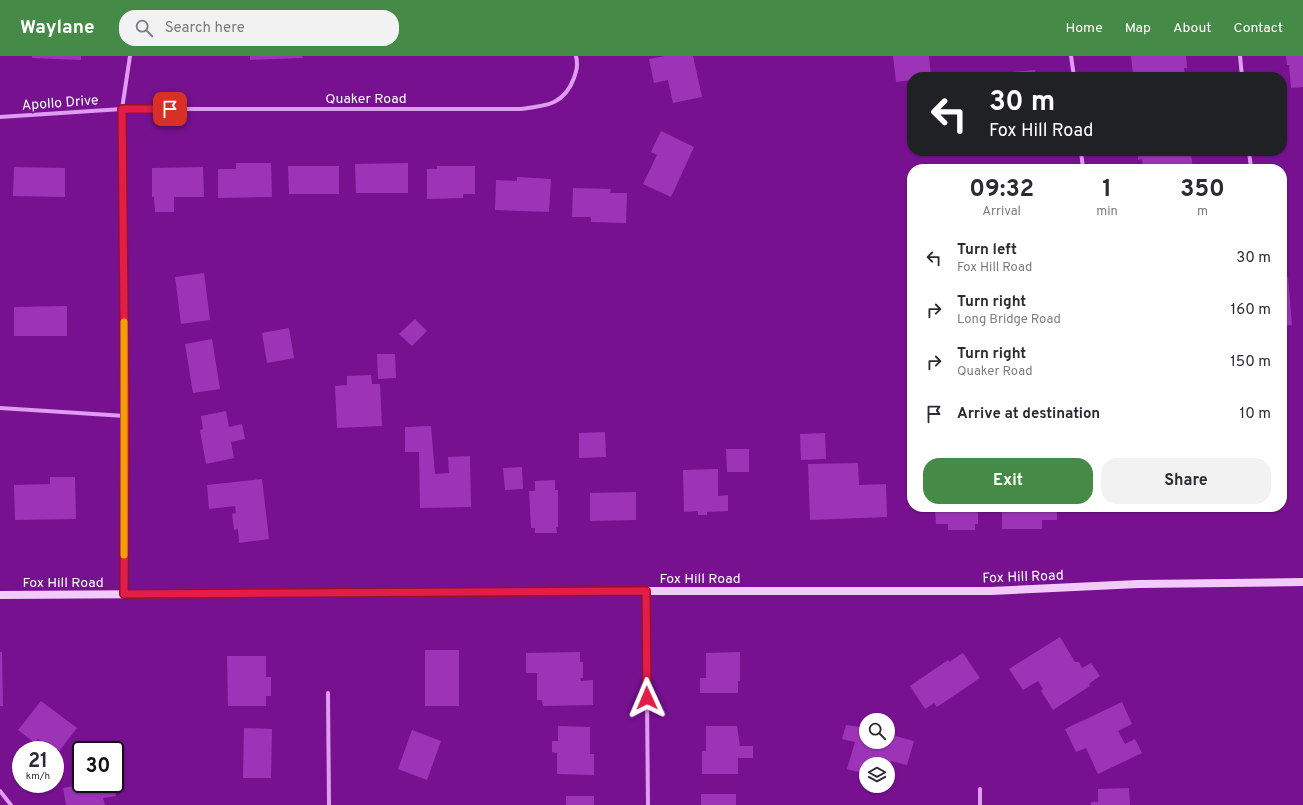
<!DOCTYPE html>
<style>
:root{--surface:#fff;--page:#f2f2f3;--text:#2b2b33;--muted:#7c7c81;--accent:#458a46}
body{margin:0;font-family:Overpass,sans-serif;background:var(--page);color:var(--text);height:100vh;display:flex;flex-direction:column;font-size:15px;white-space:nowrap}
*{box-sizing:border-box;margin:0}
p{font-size:13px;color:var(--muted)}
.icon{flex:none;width:22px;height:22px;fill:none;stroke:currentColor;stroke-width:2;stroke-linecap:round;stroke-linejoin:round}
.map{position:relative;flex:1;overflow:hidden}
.side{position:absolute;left:907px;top:108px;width:380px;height:348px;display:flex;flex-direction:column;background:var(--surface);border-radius:16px;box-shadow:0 1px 3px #0004}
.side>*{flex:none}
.banner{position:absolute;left:907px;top:16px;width:380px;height:84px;border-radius:16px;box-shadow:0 1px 3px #0004;background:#202124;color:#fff;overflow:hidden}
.tools{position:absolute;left:859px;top:657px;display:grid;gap:8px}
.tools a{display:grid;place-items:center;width:36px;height:36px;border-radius:50%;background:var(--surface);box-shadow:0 1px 3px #0004;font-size:20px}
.speed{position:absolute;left:12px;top:685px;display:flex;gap:8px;font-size:20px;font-weight:700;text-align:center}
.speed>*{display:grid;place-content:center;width:52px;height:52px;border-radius:50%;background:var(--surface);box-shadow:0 1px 3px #0004;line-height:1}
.speed small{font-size:10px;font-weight:400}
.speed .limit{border:2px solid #111;border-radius:6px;background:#fff;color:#111}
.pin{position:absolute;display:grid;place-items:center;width:34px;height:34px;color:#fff;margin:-17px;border-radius:8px;box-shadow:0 2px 6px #0006}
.me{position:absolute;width:44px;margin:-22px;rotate:359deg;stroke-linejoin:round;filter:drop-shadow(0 0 3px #0008)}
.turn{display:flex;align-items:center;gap:14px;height:84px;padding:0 16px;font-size:18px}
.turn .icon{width:52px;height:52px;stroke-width:2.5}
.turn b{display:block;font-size:28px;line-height:34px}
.eta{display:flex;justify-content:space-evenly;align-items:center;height:68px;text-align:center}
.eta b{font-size:24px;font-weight:700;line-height:28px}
.primary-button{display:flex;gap:8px;margin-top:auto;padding:8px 16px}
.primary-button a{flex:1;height:46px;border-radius:16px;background:var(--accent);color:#fff;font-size:16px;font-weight:700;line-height:46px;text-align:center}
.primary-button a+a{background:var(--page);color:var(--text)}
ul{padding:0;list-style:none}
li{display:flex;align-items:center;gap:12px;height:52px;padding:0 16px}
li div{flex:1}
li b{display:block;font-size:15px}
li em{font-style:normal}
header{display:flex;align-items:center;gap:24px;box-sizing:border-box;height:56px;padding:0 20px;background:var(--accent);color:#fff}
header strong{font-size:19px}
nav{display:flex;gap:22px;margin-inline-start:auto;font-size:14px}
.search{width:280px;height:36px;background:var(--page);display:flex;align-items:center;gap:10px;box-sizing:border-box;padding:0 14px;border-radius:16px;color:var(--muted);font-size:15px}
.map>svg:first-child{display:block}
.building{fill:#9d34b8}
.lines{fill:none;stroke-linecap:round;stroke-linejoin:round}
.minor{stroke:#e09bf3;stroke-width:4}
.secondary{stroke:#f3cafc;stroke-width:8}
.route-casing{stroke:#92132f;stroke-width:10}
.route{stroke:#e11d48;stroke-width:7}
.slow{stroke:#f59e0b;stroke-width:7}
.labels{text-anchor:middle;stroke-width:3.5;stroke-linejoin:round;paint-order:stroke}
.street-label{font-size:14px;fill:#fff;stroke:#771190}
</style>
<header>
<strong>Waylane</strong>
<div class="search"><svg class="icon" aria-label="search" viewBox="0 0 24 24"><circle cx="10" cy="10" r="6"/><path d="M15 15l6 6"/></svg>Search here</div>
<nav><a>Home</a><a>Map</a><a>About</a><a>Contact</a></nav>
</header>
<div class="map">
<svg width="1303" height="749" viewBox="0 0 1303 749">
<rect width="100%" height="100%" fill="#771190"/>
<path class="building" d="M32 0H81V4L32 2Z
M250 0H302L303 2 250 4Z
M665 0H693L702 41 673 47 668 24 654 27 649 3Z
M893 0H929L931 21H912V24L896 26Z
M1131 0H1186L1187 12H1184L1185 21H1136V18L1133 19Z
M1286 0H1303V31L1291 32 1289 9H1287Z
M1035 14 1036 21H986V18Z
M661 75 694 91 671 141 643 128 657 99 651 96Z
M1138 95H1186V98L1191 97 1193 113H1143L1142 103 1138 104Z
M236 107H271L272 141 218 142V113H236Z
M408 107V137H356L355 108Z
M288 110H339V138H289Z
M437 110H475V138H463V142L427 143V113H437Z
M14 111 65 112V141L13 140Z
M203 111 204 141H174V156H155L154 141H152V112Z
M517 121 551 123 549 156 495 154 496 124 517 125Z
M573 132 611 133 610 137H627L626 167 591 166V161H572Z
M204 217 210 264 181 268 175 221Z
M1282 221H1288L1292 269 1282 270Z
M67 250V280H14V251Z
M415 263 427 275 412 290 399 278Z
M289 272 294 302 267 307 262 277Z
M212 283 220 333 193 337 185 288Z
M377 298H395L396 322 378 323Z
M371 319 372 328H380L382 370 337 372 335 330 347 329V320Z
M226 355 229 371 242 368 245 383 231 386 234 402 206 408 200 374 203 373 201 360Z
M431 370 435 418 449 417 448 401 470 400 471 451 420 452 419 396H405V371Z
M605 376 606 401 579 402V377Z
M825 377 826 403 801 404 800 378Z
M726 393H749V416H727Z
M858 407 859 429 886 428 887 461 810 464 808 408Z
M522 411 523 433 505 434 503 412Z
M718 413V440L728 439V455L707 456V459H698V455L684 456 683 414Z
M50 421H75L76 463 15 464 14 429 50 428Z
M262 423 269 483 239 487 238 473 234 474 232 458 236 457 235 450 209 453 207 429Z
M555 424V434H558V471H556L557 477H535V472H531L529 435H535V425Z
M636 436V464L590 465V437Z
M935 451H978V468H975V474H948V468H936Z
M1002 451H1057V464H1042V473H1002Z
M1060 581 1075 606H1079L1082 612 1091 607 1100 620 1089 628 1090 630 1053 654 1041 635 1043 633 1038 625 1023 634 1009 613Z
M425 594H459V650H425Z
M0 596H2L3 650H0Z
M580 596V606H583V622H580L581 625 593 624V649L543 650 542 644H537V617H526V597Z
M740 596V625H738V637H700V622H706V597Z
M963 597 980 622 937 651 934 647 925 653 910 630 948 604 949 606Z
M227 600H266V621H271V640H266V650H228Z
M41 645 77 672 57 698 55 694H52L38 683 35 687 18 674Z
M1122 646 1132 668 1118 675 1125 688 1135 683 1142 697 1098 718 1086 692 1076 696 1065 673Z
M846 669 866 672V686H888V678L914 685 907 709 891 705 889 714 888 708H866V718L847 713 855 686 842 683Z
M558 670 590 671V698H594V719L557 718V697L552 696V685H558Z
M706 670H737L740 690H753V702H738V718H702V695H706Z
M244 672 272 673 271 722H243Z
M412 674 441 685 427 724 398 713Z
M85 728H114L116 740 103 742 105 749H66L63 732Z
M1129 732 1130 749H1091V746H1098V733Z
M701 738H736V749H701Z
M566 740H594V749H566Z"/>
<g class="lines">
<path class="minor" d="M1071 0 1074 21
M1240 0 1242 21
M0 61 122 53H520C546 50 564 49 574 22 577 13 578 9 576 0
M1081 95 1083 113
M1249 95 1251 113
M0 352 125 360
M646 535 648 749
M124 538 125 360 122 53 130 0
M328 637 329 749
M0 735 11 749
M980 749V733"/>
<path class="secondary" d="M0 539 646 535H991L1138 528 1303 526"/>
</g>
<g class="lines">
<defs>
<path id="route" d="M170 53H122L125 360 124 538 646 535 647 642"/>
</defs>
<use href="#route" class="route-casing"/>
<use href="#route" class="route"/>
<path class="slow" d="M124 499V266"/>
</g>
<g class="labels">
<g class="street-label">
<text x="366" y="47">Quaker Road</text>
<text transform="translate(60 46) rotate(-4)" y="5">Apollo Drive</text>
<text transform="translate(1023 520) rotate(-2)" y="5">Fox Hill Road</text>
<text x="700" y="527">Fox Hill Road</text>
<text x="63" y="531">Fox Hill Road</text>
</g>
</g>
</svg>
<div class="tools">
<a><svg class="icon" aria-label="search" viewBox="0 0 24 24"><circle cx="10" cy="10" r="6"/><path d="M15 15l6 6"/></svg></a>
<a><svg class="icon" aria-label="layers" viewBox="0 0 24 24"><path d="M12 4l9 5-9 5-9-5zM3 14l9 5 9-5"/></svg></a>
</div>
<div class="speed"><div>21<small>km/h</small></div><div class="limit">30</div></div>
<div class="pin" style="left:170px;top:53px;background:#d93025"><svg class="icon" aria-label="arrive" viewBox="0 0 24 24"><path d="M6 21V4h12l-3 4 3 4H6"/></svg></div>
<svg class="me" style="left:647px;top:642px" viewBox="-20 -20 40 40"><path d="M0-17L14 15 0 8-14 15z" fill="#e11d48" stroke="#fff" stroke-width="4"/></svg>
<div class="banner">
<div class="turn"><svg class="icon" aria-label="left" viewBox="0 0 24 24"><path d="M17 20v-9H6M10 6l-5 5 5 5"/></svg><div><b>30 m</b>Fox Hill Road</div></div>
</div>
<section class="side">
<div class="eta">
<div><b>09:32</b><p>Arrival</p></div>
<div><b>1</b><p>min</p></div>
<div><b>350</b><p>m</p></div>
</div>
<ul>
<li><svg class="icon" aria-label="left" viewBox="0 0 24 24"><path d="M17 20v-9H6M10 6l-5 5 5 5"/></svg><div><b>Turn left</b><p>Fox Hill Road</p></div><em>30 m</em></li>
<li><svg class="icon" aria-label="right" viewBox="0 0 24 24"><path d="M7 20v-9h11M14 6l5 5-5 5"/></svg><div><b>Turn right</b><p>Long Bridge Road</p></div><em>160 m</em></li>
<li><svg class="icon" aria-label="right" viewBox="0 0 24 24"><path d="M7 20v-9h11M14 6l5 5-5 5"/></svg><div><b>Turn right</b><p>Quaker Road</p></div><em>150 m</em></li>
<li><svg class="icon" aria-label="arrive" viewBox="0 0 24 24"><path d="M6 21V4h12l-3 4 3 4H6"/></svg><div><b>Arrive at destination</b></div><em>10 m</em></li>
</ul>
<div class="primary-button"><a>Exit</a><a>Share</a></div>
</section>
</div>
